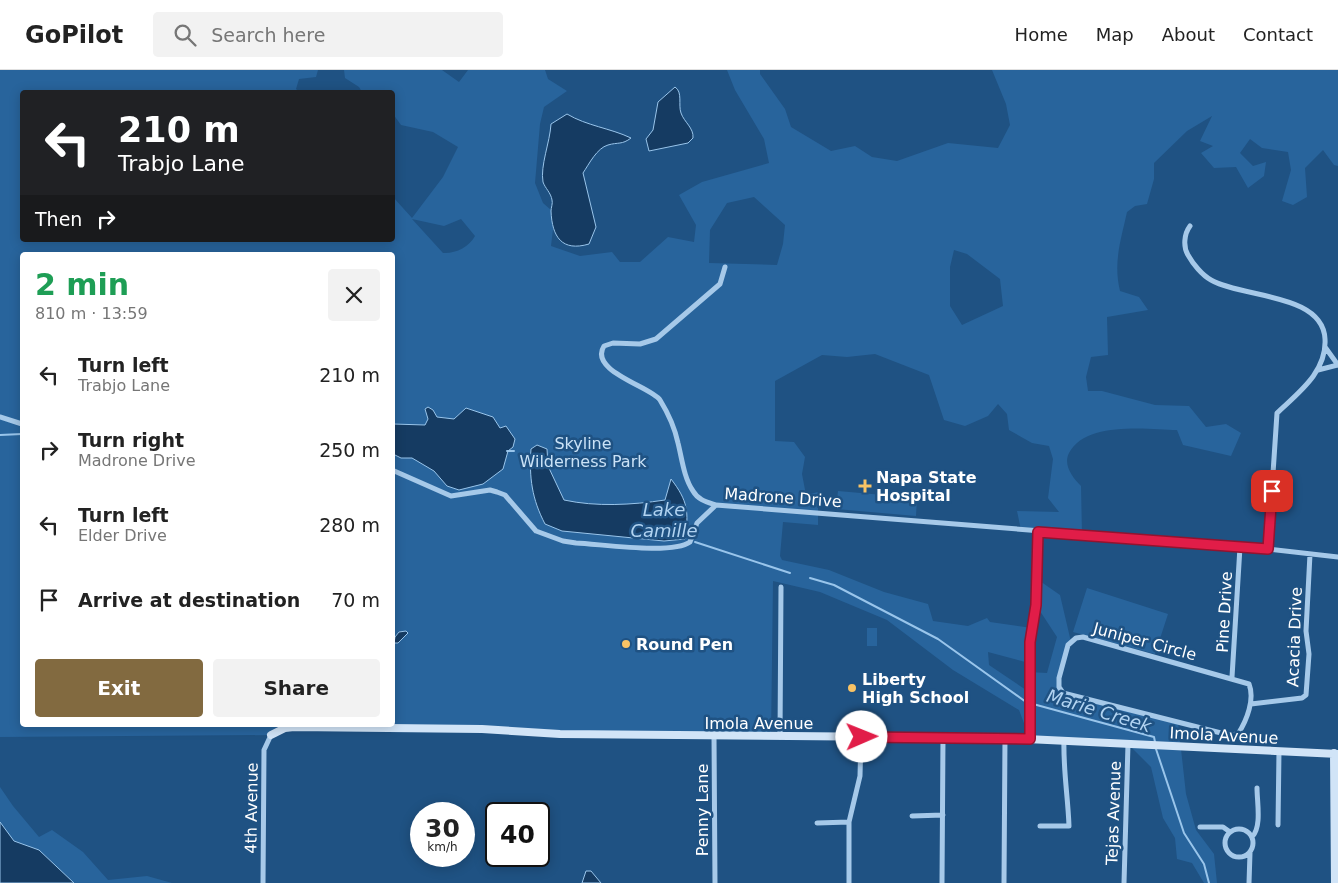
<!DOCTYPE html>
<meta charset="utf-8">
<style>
:root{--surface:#fff;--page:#f2f2f2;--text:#222;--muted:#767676;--line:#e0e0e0;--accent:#826a40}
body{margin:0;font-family:"DejaVu Sans",sans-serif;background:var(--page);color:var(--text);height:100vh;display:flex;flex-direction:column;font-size:19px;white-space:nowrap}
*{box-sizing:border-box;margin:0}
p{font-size:16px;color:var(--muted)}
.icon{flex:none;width:28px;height:28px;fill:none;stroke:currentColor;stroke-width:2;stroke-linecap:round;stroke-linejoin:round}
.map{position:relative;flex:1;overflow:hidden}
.panel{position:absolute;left:20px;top:182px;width:375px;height:475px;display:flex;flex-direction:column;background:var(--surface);border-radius:5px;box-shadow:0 2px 12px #0003}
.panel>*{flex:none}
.guide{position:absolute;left:20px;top:20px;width:375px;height:152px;border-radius:5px;box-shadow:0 2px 12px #0003;background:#202124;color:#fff;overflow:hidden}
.speed{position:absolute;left:410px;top:732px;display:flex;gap:10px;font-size:25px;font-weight:700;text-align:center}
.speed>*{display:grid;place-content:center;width:65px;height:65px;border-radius:50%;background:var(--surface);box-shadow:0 2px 12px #0003;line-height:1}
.speed small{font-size:12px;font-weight:400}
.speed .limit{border:2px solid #111;border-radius:8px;background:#fff;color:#111}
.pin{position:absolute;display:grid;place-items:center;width:42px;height:42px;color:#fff;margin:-21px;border-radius:10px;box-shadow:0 2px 8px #0006}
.me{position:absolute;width:55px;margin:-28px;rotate:89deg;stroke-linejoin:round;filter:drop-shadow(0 0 4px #0008)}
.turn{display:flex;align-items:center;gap:18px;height:105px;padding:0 15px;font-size:22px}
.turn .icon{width:65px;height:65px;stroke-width:2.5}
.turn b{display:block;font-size:35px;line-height:42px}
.then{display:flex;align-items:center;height:48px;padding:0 15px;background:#0003;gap:10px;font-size:19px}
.round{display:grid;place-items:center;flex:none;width:52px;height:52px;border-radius:5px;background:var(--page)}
.head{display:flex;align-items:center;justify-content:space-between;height:85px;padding:0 15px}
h1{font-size:30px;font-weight:600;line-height:38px;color:#1e9e55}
.button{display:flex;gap:10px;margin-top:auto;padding:10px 15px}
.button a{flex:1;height:58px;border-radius:5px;background:var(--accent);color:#fff;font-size:20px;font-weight:600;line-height:58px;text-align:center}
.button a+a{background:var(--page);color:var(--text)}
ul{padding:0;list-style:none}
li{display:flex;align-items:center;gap:15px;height:75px;padding:0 15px}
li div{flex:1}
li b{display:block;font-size:19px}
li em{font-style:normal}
header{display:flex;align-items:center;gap:30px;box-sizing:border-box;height:70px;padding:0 25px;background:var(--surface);border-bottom:1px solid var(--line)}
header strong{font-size:24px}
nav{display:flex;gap:28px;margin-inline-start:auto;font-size:18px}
.search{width:350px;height:45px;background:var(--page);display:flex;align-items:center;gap:12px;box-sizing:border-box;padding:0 18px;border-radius:5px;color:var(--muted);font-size:19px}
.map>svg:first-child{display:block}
.green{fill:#28649c;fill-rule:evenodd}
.water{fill:#153b62;stroke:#99c5eb}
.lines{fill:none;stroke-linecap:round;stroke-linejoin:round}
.stream{stroke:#99c5eb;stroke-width:2}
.street{stroke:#a6c9e9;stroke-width:5}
.secondary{stroke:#d1e4f7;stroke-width:8}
.route-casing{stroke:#92132f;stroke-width:12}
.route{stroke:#e11d48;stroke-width:9}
.poi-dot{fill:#f8c365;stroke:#1f5283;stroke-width:2}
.labels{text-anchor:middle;stroke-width:5;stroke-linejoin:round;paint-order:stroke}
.park-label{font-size:16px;fill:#cae2f7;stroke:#1f5283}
.poi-label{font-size:16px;font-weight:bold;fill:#fff;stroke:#1f5283;text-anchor:start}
.street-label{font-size:16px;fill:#fff;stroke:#1f5283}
.water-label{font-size:18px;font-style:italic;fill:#b1d3f1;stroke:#1f5283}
</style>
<header>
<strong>GoPilot</strong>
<div class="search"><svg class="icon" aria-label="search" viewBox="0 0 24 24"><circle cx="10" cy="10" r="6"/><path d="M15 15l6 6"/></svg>Search here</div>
<nav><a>Home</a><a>Map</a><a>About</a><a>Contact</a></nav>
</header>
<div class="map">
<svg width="1338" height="813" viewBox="0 0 1338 813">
<rect width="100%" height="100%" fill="#1f5283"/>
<path class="green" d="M0 0H318L316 7 299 9 296 19 299 22H22V170H392L393 127 412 148 443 107 458 77 433 62 401 55 393 44 392 22H362L359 17 345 8 344 0H442L459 12 468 0H545L548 9 567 21 544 37 540 54 535 113 543 133 551 140 553 159 551 176 580 186 612 182 620 192H640L668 167 694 172 696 155 679 125 702 112 769 93 764 69 735 20 727 0H760V4L785 39 791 57 831 81 855 76 872 87 897 91 948 73 998 78 1010 55 1006 34 992 0H1338V96L1334 95 1323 80 1305 98 1307 127 1293 135 1282 131 1291 100 1288 82 1262 78 1250 69 1240 83 1253 96 1266 92 1264 106 1248 118 1236 97 1214 98 1201 83 1213 76 1200 71 1212 46 1187 61 1154 93V109L1147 134 1135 136 1127 142C1121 170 1113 192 1120 221L1139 227 1148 240 1107 247 1108 285 1091 287 1086 307 1088 321H1102L1155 335 1189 336 1206 357 1226 354 1241 363 1231 386 1183 375 1177 360C1148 359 1085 351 1069 383 1063 395 1072 407 1081 416L1082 465 1021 460 1017 441 1059 442 1048 428 1053 389 1049 376 1032 373 1009 360 1007 344 998 334 988 346 965 356 944 350 929 305 875 284 847 287 822 285 775 311V371L794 372 805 387 802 404 806 425 818 422V455L783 452 780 486 782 490 829 500 884 522 928 534 933 551 968 556 987 548 990 552 1032 558 1029 593 988 582 989 595 1029 622V602L1047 603 1057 567 1036 535 1037 509 1060 525 1071 572 1059 617 1063 623 1178 652 1186 724 1196 760 1214 784 1217 813H1204L1192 793 1177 789 1175 768 1163 748 1151 697 1128 674 1030 669 1019 640 953 600 887 550 820 522 773 511 771 667 294 657 271 665 0 667ZM754 127 785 155 783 174 777 195 709 193 710 160 727 133ZM412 149 444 156 461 149 475 166C469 177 455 184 443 183ZM954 180 967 184 1000 209 1003 236 962 255 950 236V197ZM22 185H392V655H22Z
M838 421 917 428 916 446 836 439Z
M1087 518 1168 544 1155 584 1073 562Z
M867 558H877V576H867Z
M0 717 13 736 39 767 52 760 83 782 108 810 147 806 172 813H74L39 780 21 775 8 766 0 753Z"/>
<path class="water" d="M675 17C683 22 678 35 681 43 684 52 694 58 693 68L688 73 649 81 646 69 653 60 658 32Z
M567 44C587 56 610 58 631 68 622 75 618 72 608 75 597 78 589 94 583 103L596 157 589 174C562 182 552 167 551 141 551 138 553 133 552 130 551 123 545 118 543 112 540 96 550 72 551 54Z
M428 337 433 340 437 347 454 349 466 338 493 347 500 358 506 356 515 369 513 377 508 381 503 399 483 414 459 420 447 416 434 401 412 388H401L393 384V354L425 355 428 349 425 339Z
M537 375 547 379 548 396 564 430C596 437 632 435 665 430L671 409C688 431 689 442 685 469L664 471 562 461 545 454C532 429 529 408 531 379Z
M406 561 408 563 398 573H394L395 567 399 562Z
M0 752 14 771 39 780 74 813H0Z
M586 801H591L601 813H582Z"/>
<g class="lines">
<path class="stream" d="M0 365 22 364
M507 381H514
M695 472 790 503
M810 508 834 515 938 569 1026 632
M1033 634 1154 667 1155 672
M1155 676 1184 763 1204 794 1209 813"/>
<path class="street" d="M1190 156C1184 164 1183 177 1188 185 1193 194 1202 205 1211 210 1242 228 1323 223 1325 269 1327 302 1298 323 1277 343L1268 479
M1325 277 1338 295
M1318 300 1338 295
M0 347 22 354
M392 400 451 426 490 420 497 422 505 425 536 461 563 471 576 473C601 474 672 485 690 472L697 453 716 435 1268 479 1338 487
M716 435C707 432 698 430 693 421 684 408 682 389 678 373 675 359 668 343 660 330 652 317 588 301 604 276L613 273 640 274 656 269 720 214 725 197
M1083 567 1249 614C1255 629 1247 650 1238 664L1229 665 1063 623 1059 617V608L1068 575 1076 568Z
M1232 607 1240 477
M1251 634 1302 628 1306 625 1309 584 1306 561 1310 484
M714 666 715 813
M780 667 781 517
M1030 669V572L1036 535 1038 462
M912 746 943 745
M817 753 849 752
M1278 755 1279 681
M1040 756H1069C1068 727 1063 699 1064 670
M1200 757H1223L1230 762
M1225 773a14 14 0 1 1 28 0a14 14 0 1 1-28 0Z
M1252 767C1262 757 1257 732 1257 718
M263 813 264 680 271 665
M849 813V752L860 706 861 667
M942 813 943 668
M1004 813 1005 668
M1124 813 1128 674
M1249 813 1250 783"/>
<path class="secondary" d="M271 665 285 658 294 657 482 659 560 664 1005 668 1338 684
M1334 683 1335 813"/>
</g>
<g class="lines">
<defs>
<path id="route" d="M862 667 1030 669V572L1036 535 1038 462 1268 479 1272 421"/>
</defs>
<use href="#route" class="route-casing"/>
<use href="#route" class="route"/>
</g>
<g class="poi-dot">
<path d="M862.5 408.5h5v5h5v5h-5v5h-5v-5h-5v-5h5z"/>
<circle cx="626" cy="574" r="5"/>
<circle cx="852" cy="618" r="5"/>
</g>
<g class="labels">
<g class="park-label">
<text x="583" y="379">Skyline<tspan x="583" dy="18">Wilderness Park</tspan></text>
</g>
<g class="poi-label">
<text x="876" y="413">Napa State<tspan x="876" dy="18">Hospital</tspan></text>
<text x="636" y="580">Round Pen</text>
<text x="862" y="615">Liberty<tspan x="862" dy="18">High School</tspan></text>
</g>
<g class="street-label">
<text transform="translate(783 427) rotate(4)" y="6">Madrone Drive</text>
<text transform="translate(1224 542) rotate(-87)" y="6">Pine Drive</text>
<text transform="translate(1294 567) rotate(-88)" y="6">Acacia Drive</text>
<text transform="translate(1145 571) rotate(15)" y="6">Juniper Circle</text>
<text x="759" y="659">Imola Avenue</text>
<text transform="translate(1224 665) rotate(3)" y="6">Imola Avenue</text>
<text transform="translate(251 738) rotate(-89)" y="6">4th Avenue</text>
<text transform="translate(702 740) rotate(-90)" y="6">Penny Lane</text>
<text transform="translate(1113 743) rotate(-88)" y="6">Tejas Avenue</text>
</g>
<g class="water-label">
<text x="664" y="446">Lake<tspan x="664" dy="21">Camille</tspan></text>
<text transform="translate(1099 641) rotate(17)" y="6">Marie Creek</text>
</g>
</g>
</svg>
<div class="speed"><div>30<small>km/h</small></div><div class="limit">40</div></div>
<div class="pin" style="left:1272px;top:421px;background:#d93025"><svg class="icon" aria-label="arrive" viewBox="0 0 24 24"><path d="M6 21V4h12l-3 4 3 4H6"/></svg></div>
<svg class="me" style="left:862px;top:667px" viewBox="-20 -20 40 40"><circle r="19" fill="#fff"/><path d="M0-13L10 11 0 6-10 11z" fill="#e11d48"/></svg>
<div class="guide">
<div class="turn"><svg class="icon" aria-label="left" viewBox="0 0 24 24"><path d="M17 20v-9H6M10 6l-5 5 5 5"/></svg><div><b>210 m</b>Trabjo Lane</div></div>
<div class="then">Then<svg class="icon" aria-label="right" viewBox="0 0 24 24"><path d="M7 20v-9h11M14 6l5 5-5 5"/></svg></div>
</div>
<section class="panel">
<div class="head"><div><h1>2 min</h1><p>810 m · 13:59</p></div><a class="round"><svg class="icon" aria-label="close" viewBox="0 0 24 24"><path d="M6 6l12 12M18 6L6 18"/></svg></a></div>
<ul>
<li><svg class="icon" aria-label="left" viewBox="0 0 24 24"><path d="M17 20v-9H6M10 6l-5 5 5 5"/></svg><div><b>Turn left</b><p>Trabjo Lane</p></div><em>210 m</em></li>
<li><svg class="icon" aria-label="right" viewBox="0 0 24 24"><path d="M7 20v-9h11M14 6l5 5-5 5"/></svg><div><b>Turn right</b><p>Madrone Drive</p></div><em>250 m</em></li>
<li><svg class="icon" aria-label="left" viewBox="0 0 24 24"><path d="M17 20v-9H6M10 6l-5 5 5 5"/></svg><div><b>Turn left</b><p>Elder Drive</p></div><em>280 m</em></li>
<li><svg class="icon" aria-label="arrive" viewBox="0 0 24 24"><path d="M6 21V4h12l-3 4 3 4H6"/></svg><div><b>Arrive at destination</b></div><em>70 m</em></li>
</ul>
<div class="button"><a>Exit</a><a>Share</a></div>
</section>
</div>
